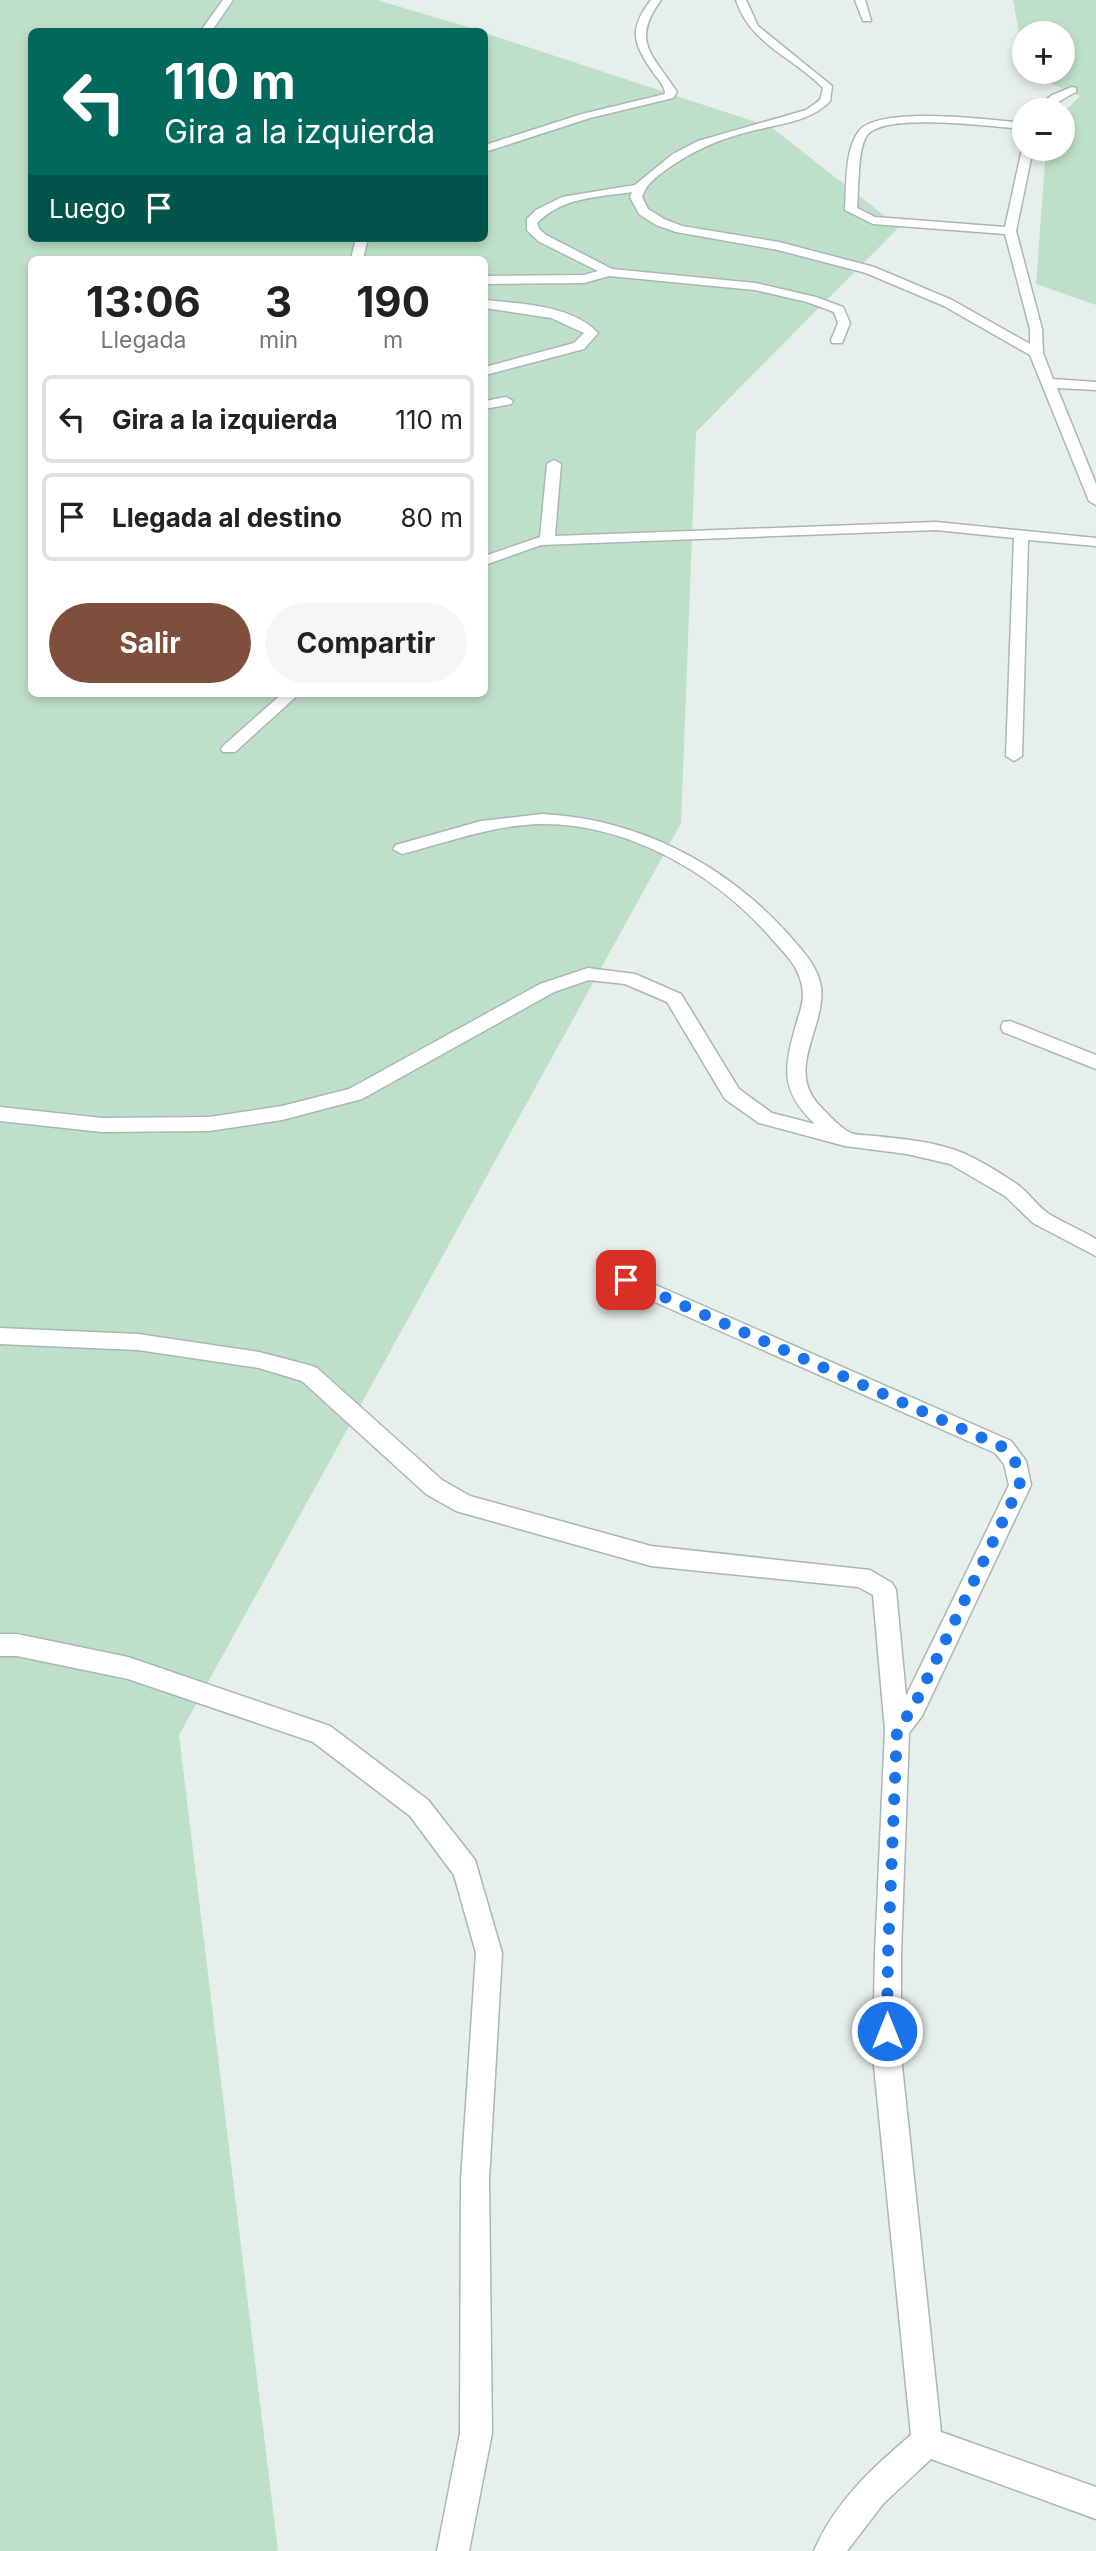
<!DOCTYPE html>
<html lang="es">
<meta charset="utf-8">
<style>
:root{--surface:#fff;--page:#f6f6f6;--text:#222;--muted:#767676;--line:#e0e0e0;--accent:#804e3d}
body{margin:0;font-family:Inter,sans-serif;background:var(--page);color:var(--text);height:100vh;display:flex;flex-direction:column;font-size:26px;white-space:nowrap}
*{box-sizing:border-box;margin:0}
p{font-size:23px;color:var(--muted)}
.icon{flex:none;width:38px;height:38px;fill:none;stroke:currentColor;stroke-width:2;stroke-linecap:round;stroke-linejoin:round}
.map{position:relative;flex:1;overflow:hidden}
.side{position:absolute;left:28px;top:256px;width:460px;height:441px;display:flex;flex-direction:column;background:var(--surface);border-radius:10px;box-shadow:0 4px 10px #0003}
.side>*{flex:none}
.banner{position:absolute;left:28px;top:28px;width:460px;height:214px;border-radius:10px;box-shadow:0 4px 10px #0003;background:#00695c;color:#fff;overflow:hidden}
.controls{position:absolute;left:1012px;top:21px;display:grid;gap:14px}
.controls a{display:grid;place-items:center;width:63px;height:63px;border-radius:50%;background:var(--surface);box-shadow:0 4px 10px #0003;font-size:35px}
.pin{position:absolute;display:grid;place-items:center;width:60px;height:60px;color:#fff;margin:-30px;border-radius:14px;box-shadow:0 4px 10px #0006}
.me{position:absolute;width:77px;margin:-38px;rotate:0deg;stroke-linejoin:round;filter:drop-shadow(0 0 5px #0008)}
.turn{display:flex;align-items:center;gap:24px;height:147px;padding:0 21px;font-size:32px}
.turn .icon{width:91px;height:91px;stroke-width:2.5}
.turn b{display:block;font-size:49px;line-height:60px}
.then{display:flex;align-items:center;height:66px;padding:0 21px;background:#0003;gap:14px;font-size:26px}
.eta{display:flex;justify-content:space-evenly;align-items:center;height:119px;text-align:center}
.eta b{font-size:42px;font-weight:700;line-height:49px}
.primary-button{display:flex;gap:14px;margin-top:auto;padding:14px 21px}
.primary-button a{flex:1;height:80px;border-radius:42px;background:var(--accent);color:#fff;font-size:28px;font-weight:700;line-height:80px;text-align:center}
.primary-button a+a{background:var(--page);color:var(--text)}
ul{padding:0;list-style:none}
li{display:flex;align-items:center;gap:21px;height:88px;margin:0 14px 10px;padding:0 7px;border:4px solid var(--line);border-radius:10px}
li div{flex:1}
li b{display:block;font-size:26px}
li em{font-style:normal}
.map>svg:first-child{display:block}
.green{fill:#bfe0c8;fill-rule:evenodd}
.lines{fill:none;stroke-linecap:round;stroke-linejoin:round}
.minor-casing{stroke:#a8b8b2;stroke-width:3}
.minor{fill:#fff;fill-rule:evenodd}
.route{stroke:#1a73e8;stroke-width:12;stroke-dasharray:0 21.6}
</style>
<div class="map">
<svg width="1096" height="2551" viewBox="0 0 1096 2551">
<rect width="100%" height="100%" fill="#e6efeb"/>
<path class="green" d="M0 0H377L481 31 32 32V238H485V33L771 127 899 227 696 432 681 823 179 1735 278 2551H0ZM32 259H485V693H32Z
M1013 0H1096V305L1036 284 1046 149H1062V114L1080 96 1026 73 1062 72V33H1024V61Z"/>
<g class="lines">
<defs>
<path id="minor" d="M223 0H233L211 32H200Z
M651 0H661C630 42 653 55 677 92L673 98 590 118 485 152V145L582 114 665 94C665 87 660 81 655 75 634 45 627 31 651 0Z
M736 0H746L758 26 832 86 830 101C809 124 769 125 740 134 713 142 689 153 667 169 656 177 646 184 642 197L648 209 664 219 682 226 779 242 874 267 952 300 1030 344V329L1005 234 873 224 845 210C847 186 844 151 859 131 879 105 992 120 1024 123V129C994 127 888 112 868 134 857 146 859 191 857 208L875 217 1005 227 1022 149H1033L1016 231 1042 329 1043 353 1053 379 1096 382V390L1057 388 1096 484V505L1089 501 1030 355 944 306 866 273 778 250 676 232 656 225 639 214 630 197 632 192C598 197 562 197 537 223L539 229 546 235 612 269 755 283 816 297 843 307 850 323 842 343H832L831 340 838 323 834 312 807 302 755 290 609 276 584 283 485 284V276L584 275 598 271 538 241 527 230V219L536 210 562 197 635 185 673 154 698 141 806 110 820 100 823 88C793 57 750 44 736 0Z
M855 0H865L871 21H863Z
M1072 87 1076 88V92C1061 99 1049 111 1034 110L1052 95Z
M356 238H368L363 259H351Z
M485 300C521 304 572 305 598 333L584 349 485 375V367L574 343 584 333 551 318 485 308Z
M506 397 513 401 511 404 485 409V401Z
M554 460 561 464 555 536 936 522 1096 538V546L1028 540 1022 756 1014 761 1006 756 1014 538 936 530 541 545 485 565V556L540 537 547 464Z
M283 693H300L235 752H223L221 749 223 746Z
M542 814C638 819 724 863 788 934 801 949 818 966 821 987 826 1026 786 1068 818 1104 826 1112 839 1127 849 1132 855 1136 868 1135 875 1136 903 1139 937 1142 963 1153 981 1161 1002 1174 1018 1185 1029 1193 1037 1206 1049 1214 1064 1223 1081 1230 1096 1239V1256L1033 1223 1005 1196 950 1164 907 1154 845 1146 759 1123 725 1099 667 1002 625 984 589 980 554 992 362 1099 282 1120 209 1131 102 1132 0 1121V1107L102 1118 209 1117 282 1106 349 1089 540 984 588 968 635 974 681 994 739 1089 772 1113 815 1124C777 1088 785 1064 798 1018 802 1007 805 994 801 982 797 964 783 952 772 939 716 874 628 823 541 824 493 825 448 842 402 854L393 849 396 845 481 821Z
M1010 1021 1096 1055V1069L1003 1032 1001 1027 1003 1022Z
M626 1272 1011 1441 1026 1461 1031 1485 922 1716 909 1733 901 1953V2056L941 2432 1096 2487V2519L931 2459 883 2504 847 2551H814C834 2503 872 2468 911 2435L873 2056 875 1953 885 1730 873 1595 858 1587 651 1566 456 1511 426 1494 302 1381 259 1368 138 1350 0 1344V1328L138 1334 259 1352 309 1365 317 1368 442 1480 470 1496 651 1546 870 1570 892 1583 896 1590 906 1696 1009 1485 1004 1464 995 1453 619 1286 615 1280 619 1274Z
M0 1634H17L128 1657 330 1726 428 1800 475 1860 502 1953 489 2180 492 2433 469 2551H437L460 2433 461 2180 476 1953 454 1875 410 1816 313 1742 128 1679 17 1656H0Z"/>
</defs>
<use href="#minor" class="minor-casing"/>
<use href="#minor" class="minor"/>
</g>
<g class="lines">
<path class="route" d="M626 1280 1003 1447 1015 1461 1020 1485 913 1708 897 1730 888 1953 887 2031"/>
</g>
</svg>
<div class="controls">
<a>+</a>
<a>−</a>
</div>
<div class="pin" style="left:626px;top:1280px;background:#d93025"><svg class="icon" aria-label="arrive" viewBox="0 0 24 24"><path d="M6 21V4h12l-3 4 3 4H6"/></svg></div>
<svg class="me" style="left:887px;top:2031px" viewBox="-20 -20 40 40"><circle r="17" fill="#1a73e8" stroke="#fff" stroke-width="3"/><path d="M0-11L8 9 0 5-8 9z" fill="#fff"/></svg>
<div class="banner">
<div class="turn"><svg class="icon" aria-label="left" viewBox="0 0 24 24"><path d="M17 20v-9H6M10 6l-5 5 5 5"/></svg><div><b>110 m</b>Gira a la izquierda</div></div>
<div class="then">Luego<svg class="icon" aria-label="arrive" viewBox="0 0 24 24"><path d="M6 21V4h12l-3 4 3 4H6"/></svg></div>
</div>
<section class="side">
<div class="eta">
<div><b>13:06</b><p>Llegada</p></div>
<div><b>3</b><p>min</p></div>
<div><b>190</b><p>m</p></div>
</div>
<ul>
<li><svg class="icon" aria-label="left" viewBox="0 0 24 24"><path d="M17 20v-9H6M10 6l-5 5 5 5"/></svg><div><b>Gira a la izquierda</b></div><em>110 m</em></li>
<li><svg class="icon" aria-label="arrive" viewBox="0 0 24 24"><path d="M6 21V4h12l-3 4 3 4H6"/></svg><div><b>Llegada al destino</b></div><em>80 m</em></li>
</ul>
<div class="primary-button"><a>Salir</a><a>Compartir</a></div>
</section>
</div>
